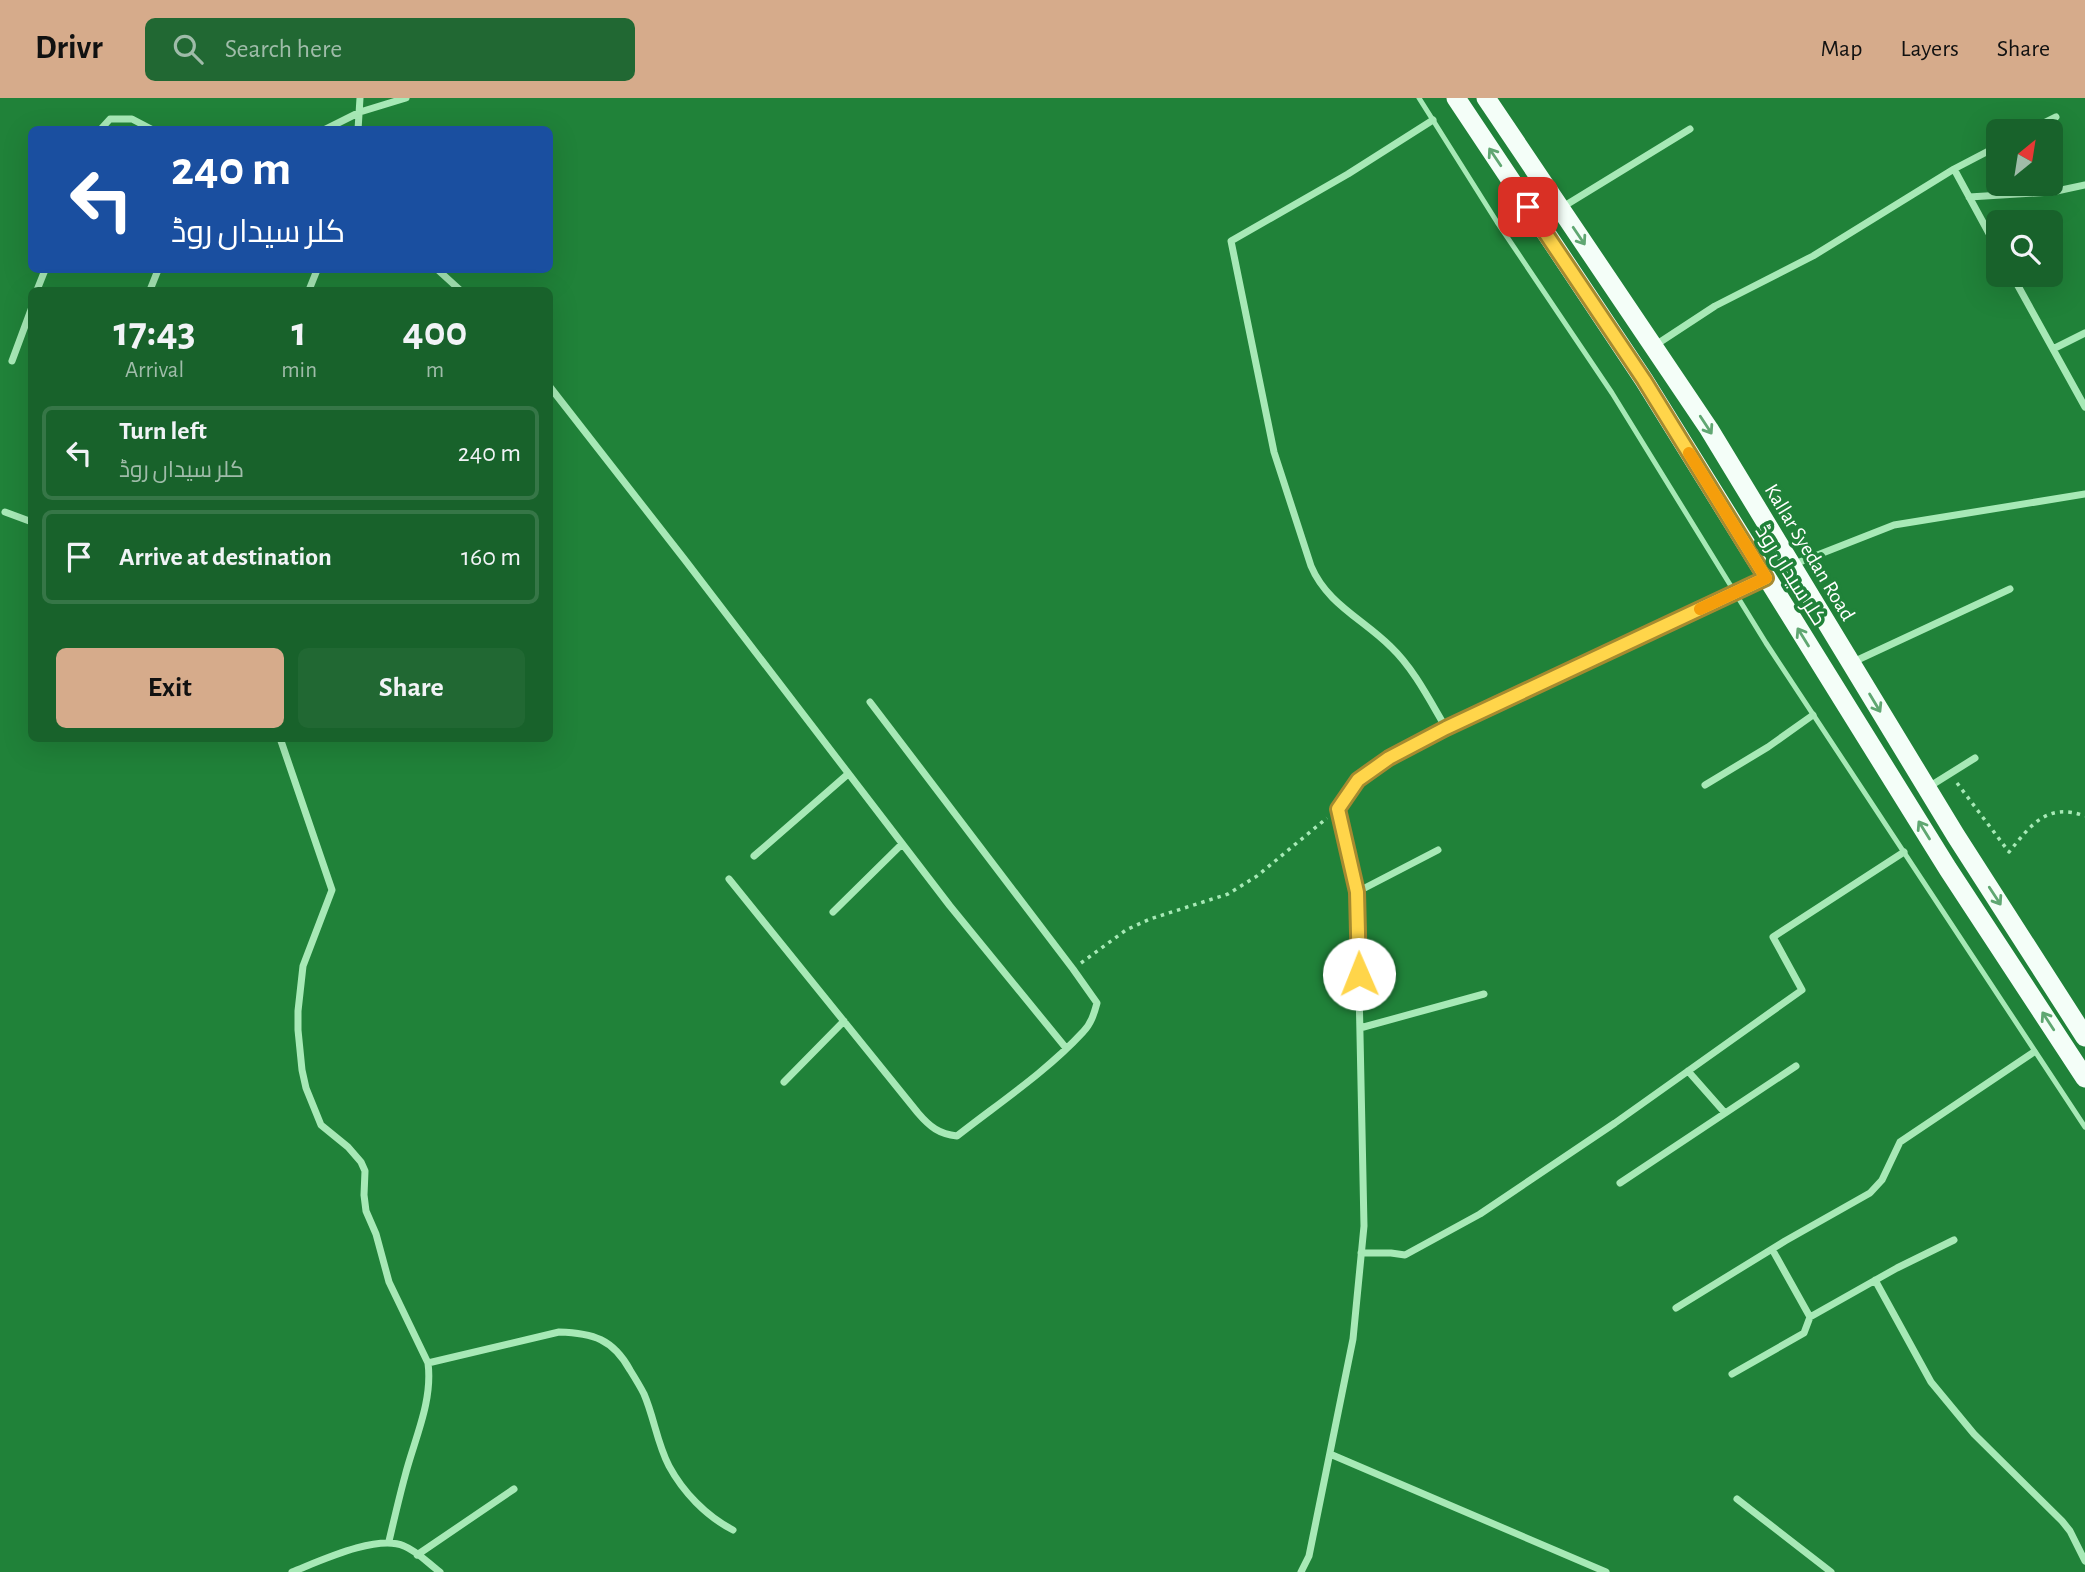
<!DOCTYPE html>
<meta charset="utf-8">
<style>
:root{--surface:#18622b;--page:#216833;--text:#f1f3f6;--muted:#9fbca9;--line:#367647;--accent:#d6ab8b}
body{margin:0;font-family:"Alegreya Sans",Cairo,sans-serif;background:var(--page);color:var(--text);height:100vh;display:flex;flex-direction:column;font-size:26px;white-space:nowrap}
*{box-sizing:border-box;margin:0}
p{font-size:23px;color:var(--muted)}
.icon{flex:none;width:38px;height:38px;fill:none;stroke:currentColor;stroke-width:2;stroke-linecap:round;stroke-linejoin:round}
.map{position:relative;flex:1;overflow:hidden}
.drawer{position:absolute;left:28px;top:189px;width:525px;height:455px;display:flex;flex-direction:column;background:var(--surface);border-radius:10px;box-shadow:0 7px 28px #0002}
.drawer>*{flex:none}
.top-card{position:absolute;left:28px;top:28px;width:525px;height:147px;border-radius:10px;box-shadow:0 7px 28px #0002;background:#1a4fa0;color:#fff;overflow:hidden}
.needle{width:46px;rotate:30deg}
.buttons{position:absolute;left:1986px;top:21px;display:grid;gap:14px}
.buttons a{display:grid;place-items:center;width:77px;height:77px;border-radius:10px;background:var(--surface);box-shadow:0 7px 28px #0002;font-size:35px}
.pin{position:absolute;display:grid;place-items:center;width:60px;height:60px;color:#fff;margin:-30px;border-radius:14px;box-shadow:0 4px 10px #0006}
.me{position:absolute;width:77px;margin:-38px;rotate:359deg;stroke-linejoin:round;filter:drop-shadow(0 0 5px #0008)}
.turn{display:flex;align-items:center;gap:24px;height:147px;padding:0 28px;font-size:32px}
.turn .icon{width:91px;height:91px;stroke-width:2.5}
.turn b{display:block;font-size:49px;line-height:60px}
.eta{display:flex;justify-content:space-evenly;align-items:center;height:119px;text-align:center}
.eta b{font-size:42px;font-weight:700;line-height:49px}
.button{display:flex;gap:14px;margin-top:auto;padding:14px 28px}
.button a{flex:1;height:80px;border-radius:10px;background:var(--accent);color:#111;font-size:28px;font-weight:700;line-height:80px;text-align:center}
.button a+a{background:var(--page);color:var(--text)}
ul{padding:0;list-style:none}
li{display:flex;align-items:center;gap:21px;height:94px;margin:0 14px 10px;padding:0 14px;border:4px solid var(--line);border-radius:10px}
li div{flex:1}
li b{display:block;font-size:26px}
li em{font-style:normal}
header{display:flex;align-items:center;gap:42px;box-sizing:border-box;height:98px;padding:0 35px;background:var(--accent);color:#111}
header strong{font-size:33px}
nav{display:flex;gap:38px;margin-inline-start:auto;font-size:24px}
.search{width:490px;height:63px;background:var(--page);display:flex;align-items:center;gap:18px;box-sizing:border-box;padding:0 24px;border-radius:10px;color:var(--muted);font-size:26px}
.map>svg:first-child{display:block}
.lines{fill:none;stroke-linecap:round;stroke-linejoin:round}
.path{stroke:#a7e9b6;stroke-width:3.5;stroke-dasharray:3.5 5;stroke-linecap:butt}
.service{stroke:#a7e9b6;stroke-width:5}
.minor{stroke:#a7e9b6;stroke-width:7}
.trunk{stroke:#f4fef8;stroke-width:19}
.oneway{stroke:#60a772}
.route-casing{stroke:#a68a30;stroke-width:18}
.route{stroke:#ffd54a;stroke-width:12}
.slow{stroke:#f59e0b;stroke-width:12}
.labels{text-anchor:middle;stroke-width:7;stroke-linejoin:round;paint-order:stroke}
.street-label{font-size:21px;fill:#fff;stroke:#208239}
</style>
<header>
<strong>Drivr</strong>
<div class="search"><svg class="icon" aria-label="search" viewBox="0 0 24 24"><circle cx="10" cy="10" r="6"/><path d="M15 15l6 6"/></svg>Search here</div>
<nav><a>Map</a><a>Layers</a><a>Share</a></nav>
</header>
<div class="map">
<svg width="2085" height="1474" viewBox="0 0 2085 1474">
<rect width="100%" height="100%" fill="#208239"/>
<g class="lines">
<path class="path" d="M1957 685 2009 754C2031 727 2047 704 2085 718
M1081 865 1126 832 1150 821 1228 796 1257 778 1327 720"/>
<path class="service" d="M1419 0 1497 124 1612 295 1766 545 2085 1029"/>
<path class="minor" d="M1433 22 1348 76 1231 143 1274 354 1311 468C1327 506 1363 521 1391 549 1414 571 1430 603 1446 630
M100 32 110 21H132L153 32
M324 32 360 14 406 0
M358 32 360 0
M2028 33 2056 19
M1954 71 1998 152
M1969 99 2052 94 2085 87
M1561 110 1690 31
M438 172 460 192
M2012 177 2085 309
M37 192 45 172
M150 192 158 172
M309 192 317 172
M1654 248 1715 208 1813 158 1954 71 1998 48
M2053 251 2085 235
M12 263 32 209
M550 289 685 462 950 808 1066 950
M5 414 32 424
M1792 467 1894 427 2085 396
M1851 565 2010 491
M280 640 332 792 303 868 298 913V932L302 972 306 990 321 1027 348 1049 361 1064 365 1073 364 1097 366 1113 376 1136 389 1184 428 1265C433 1304 414 1342 405 1378 399 1400 394 1422 389 1443
M1705 687 1768 649 1813 617
M1927 690 1975 660
M754 758 848 676
M729 781 918 1015C930 1029 939 1036 957 1038 999 1005 1046 974 1083 934 1091 926 1094 916 1097 905L1073 871 870 604
M1357 794 1438 752
M833 814 902 746
M1360 930 1484 896
M1688 973 1725 1015
M784 984 844 923
M1620 1085 1796 968
M1772 1151 1810 1219 1897 1170 1954 1142
M1361 1155H1391L1405 1157 1480 1116 1615 1025 1802 892 1773 839 1904 754
M1875 1182 1931 1284 1974 1336 2062 1423 2070 1433 2085 1463
M1676 1210 1785 1143 1870 1095 1882 1082 1900 1044 2034 954
M428 1265 559 1234C593 1235 613 1241 630 1272 635 1280 640 1288 644 1296 654 1319 657 1345 669 1368 683 1394 706 1418 733 1432
M1732 1276 1804 1235 1810 1219
M1330 1356 1606 1474
M1737 1401 1831 1474
M417 1457 514 1391
M292 1474C320 1463 377 1436 404 1448 417 1453 429 1466 440 1474
M1301 1474 1309 1458 1353 1241 1364 1128 1357 794 1338 711 1358 682 1389 660 1446 630 1765 480"/>
<path class="trunk" d="M1456 0 1644 282 1948 771 2085 980
M1486 0 1709 331 1956 738 2085 939"/>
</g>
<defs><path id="oneway-shaft" d="M-6 0H5M1.5-3L5.5 0L1.5 3" fill="none" stroke-width="1.6" stroke-linecap="round" stroke-linejoin="round" transform="scale(1.75)"/></defs>
<g class="oneway">
<use href="#oneway-shaft" transform="translate(1495 59) rotate(-124)"/>
<use href="#oneway-shaft" transform="translate(1579 138) rotate(56)"/>
<use href="#oneway-shaft" transform="translate(1706 327) rotate(57)"/>
<use href="#oneway-shaft" transform="translate(1803 539) rotate(-122)"/>
<use href="#oneway-shaft" transform="translate(1875 605) rotate(59)"/>
<use href="#oneway-shaft" transform="translate(1924 732) rotate(-122)"/>
<use href="#oneway-shaft" transform="translate(1995 798) rotate(57)"/>
<use href="#oneway-shaft" transform="translate(2048 923) rotate(-123)"/>
</g>
<g class="lines">
<defs>
<path id="route" d="M1359 876 1357 794 1338 711 1358 682 1389 660 1446 630 1766 480 1644 282 1528 109"/>
</defs>
<use href="#route" class="route-casing"/>
<use href="#route" class="route"/>
<path class="slow" d="M1689 355 1766 480 1700 511"/>
</g>
<g class="labels">
<g class="street-label">
<text transform="translate(1810 454) rotate(59)" y="7">Kallar Syedan Road</text>
<text transform="translate(1791 477) rotate(58)" y="7">کلر سیداں روڈ</text>
</g>
</g>
</svg>
<div class="buttons">
<a><svg class="needle" viewBox="-14 -14 28 28"><path d="M0-13l5 13h-10z" fill="#e53935"/><path d="M0 13l5-13h-10z" fill="#9fbca9"/></svg></a>
<a><svg class="icon" aria-label="search" viewBox="0 0 24 24"><circle cx="10" cy="10" r="6"/><path d="M15 15l6 6"/></svg></a>
</div>
<div class="pin" style="left:1528px;top:109px;background:#d93025"><svg class="icon" aria-label="arrive" viewBox="0 0 24 24"><path d="M6 21V4h12l-3 4 3 4H6"/></svg></div>
<svg class="me" style="left:1359px;top:876px" viewBox="-20 -20 40 40"><circle r="19" fill="#fff"/><path d="M0-13L10 11 0 6-10 11z" fill="#ffd54a"/></svg>
<div class="top-card">
<div class="turn"><svg class="icon" aria-label="left" viewBox="0 0 24 24"><path d="M17 20v-9H6M10 6l-5 5 5 5"/></svg><div><b>240 m</b>کلر سیداں روڈ</div></div>
</div>
<section class="drawer">
<div class="eta">
<div><b>17:43</b><p>Arrival</p></div>
<div><b>1</b><p>min</p></div>
<div><b>400</b><p>m</p></div>
</div>
<ul>
<li><svg class="icon" aria-label="left" viewBox="0 0 24 24"><path d="M17 20v-9H6M10 6l-5 5 5 5"/></svg><div><b>Turn left</b><p>کلر سیداں روڈ</p></div><em>240 m</em></li>
<li><svg class="icon" aria-label="arrive" viewBox="0 0 24 24"><path d="M6 21V4h12l-3 4 3 4H6"/></svg><div><b>Arrive at destination</b></div><em>160 m</em></li>
</ul>
<div class="button"><a>Exit</a><a>Share</a></div>
</section>
</div>
